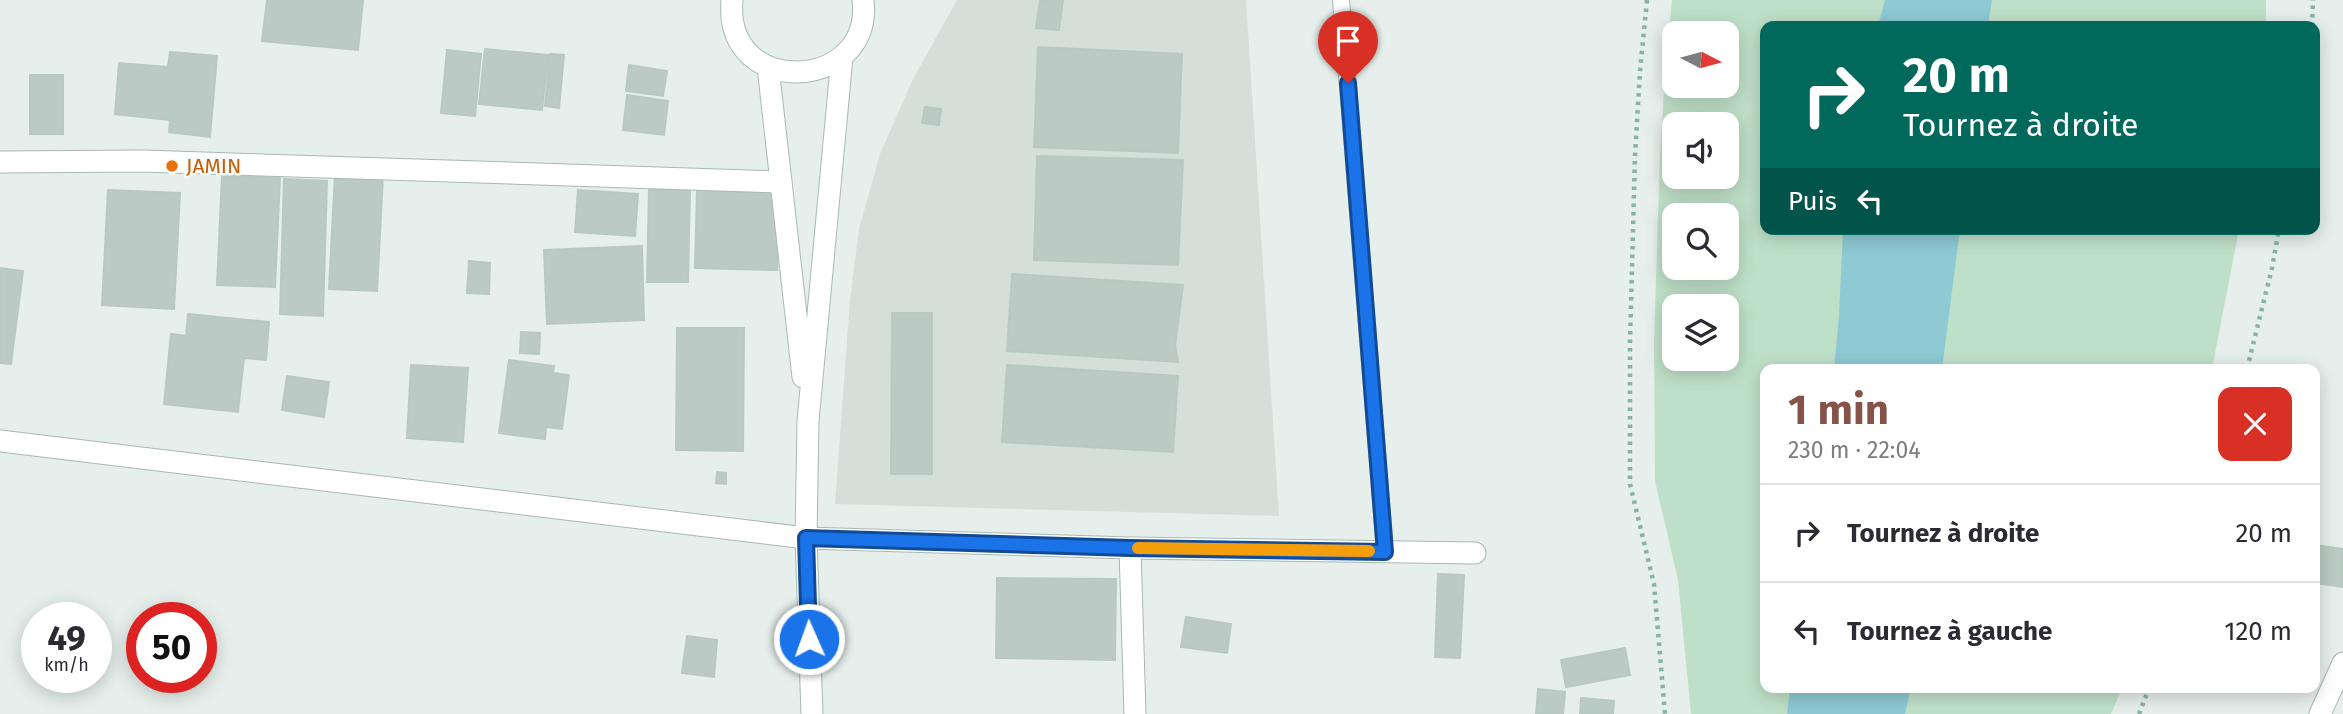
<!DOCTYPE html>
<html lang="fr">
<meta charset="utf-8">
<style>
:root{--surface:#fff;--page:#f7f7f7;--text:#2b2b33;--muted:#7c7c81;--line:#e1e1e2;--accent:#855347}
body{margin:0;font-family:"Fira Sans",sans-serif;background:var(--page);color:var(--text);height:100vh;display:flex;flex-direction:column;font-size:26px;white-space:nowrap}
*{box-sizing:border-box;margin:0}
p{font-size:23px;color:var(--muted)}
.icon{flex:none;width:38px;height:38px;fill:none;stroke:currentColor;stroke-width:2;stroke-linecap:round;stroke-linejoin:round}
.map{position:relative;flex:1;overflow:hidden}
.sheet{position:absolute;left:1760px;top:364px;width:560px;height:329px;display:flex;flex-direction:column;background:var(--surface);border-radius:14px;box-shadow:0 4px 18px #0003}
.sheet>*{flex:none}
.hud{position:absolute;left:1760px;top:21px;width:560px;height:214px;border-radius:14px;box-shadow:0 4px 18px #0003;background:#00695c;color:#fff;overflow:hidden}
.needle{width:46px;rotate:96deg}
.fabs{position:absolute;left:1662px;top:21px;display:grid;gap:14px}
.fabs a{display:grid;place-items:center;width:77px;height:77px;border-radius:14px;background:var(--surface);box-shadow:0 4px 18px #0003;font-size:35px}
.speed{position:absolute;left:21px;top:602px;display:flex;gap:14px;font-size:35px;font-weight:700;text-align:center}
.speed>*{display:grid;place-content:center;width:91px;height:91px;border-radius:50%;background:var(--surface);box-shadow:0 4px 18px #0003;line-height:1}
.speed small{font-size:18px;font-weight:400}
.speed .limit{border:10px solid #d22;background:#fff;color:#111}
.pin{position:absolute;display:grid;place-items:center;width:60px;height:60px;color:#fff;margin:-72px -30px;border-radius:50% 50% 50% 0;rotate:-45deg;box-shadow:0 0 7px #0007}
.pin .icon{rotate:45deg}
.me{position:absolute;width:77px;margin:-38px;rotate:358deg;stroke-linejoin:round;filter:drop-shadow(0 0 5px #0008)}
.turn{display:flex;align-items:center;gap:24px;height:147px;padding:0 28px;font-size:32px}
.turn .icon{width:91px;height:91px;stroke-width:2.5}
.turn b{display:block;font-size:49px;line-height:60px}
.then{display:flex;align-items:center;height:66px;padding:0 28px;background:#0003;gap:14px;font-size:26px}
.round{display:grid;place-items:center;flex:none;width:74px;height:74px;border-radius:14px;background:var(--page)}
.overview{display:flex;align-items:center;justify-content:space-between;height:119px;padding:0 28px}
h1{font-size:42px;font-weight:700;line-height:52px;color:var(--accent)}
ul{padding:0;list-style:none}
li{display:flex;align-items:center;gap:21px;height:98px;padding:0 28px;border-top:2px solid var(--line)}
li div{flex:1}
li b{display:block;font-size:26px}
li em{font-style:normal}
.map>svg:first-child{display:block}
.built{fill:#d4dfda}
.green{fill:#bfe0c8;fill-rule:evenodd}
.water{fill:#8ec9d4}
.building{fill:#bbcac4;stroke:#b8c9c2;stroke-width:2}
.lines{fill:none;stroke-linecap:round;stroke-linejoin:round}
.lane-casing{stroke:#a8b8b2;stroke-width:18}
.street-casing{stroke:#a8b8b2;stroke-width:23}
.secondary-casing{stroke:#a4bbb3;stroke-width:23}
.path{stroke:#86b3a5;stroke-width:4.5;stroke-dasharray:3.5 5;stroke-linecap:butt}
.lane{stroke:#fff;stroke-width:16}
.street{stroke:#fff;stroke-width:21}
.secondary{stroke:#fff;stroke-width:21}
.route-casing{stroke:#114b97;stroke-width:18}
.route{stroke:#1a73e8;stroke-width:12}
.slow{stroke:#f59e0b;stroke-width:12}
.food-dot{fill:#e8710a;stroke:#f7fbf9;stroke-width:2.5}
.labels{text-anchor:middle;stroke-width:5;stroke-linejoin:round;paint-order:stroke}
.food-label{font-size:21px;fill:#c56008;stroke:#f7fbf9;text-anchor:start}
</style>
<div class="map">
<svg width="2343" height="714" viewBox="0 0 2343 714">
<rect width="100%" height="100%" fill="#e6efeb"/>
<path class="built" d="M957 0H1246L1279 516 835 504 850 300 859 229 880 154 913 79Z"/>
<path class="green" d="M1672 0H2266V26H1766V229H2239L2212 369H1766V688H2122L2111 714H1691L1678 580 1655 481 1654 342 1660 157 1665 72ZM1675 33H1727V86H1675ZM1675 124H1727V177H1675ZM1675 215H1727V268H1675ZM1675 306H1727V359H1675Z"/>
<path class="water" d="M1885 0H1992L1988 26H1878Z
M1843 229H1960L1942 369H1834L1839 316Z
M1790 688H1911L1905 714H1787Z"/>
<path class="building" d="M267 0H363L358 50 262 41Z
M1040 0H1063L1059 30 1036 28Z
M1038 47 1182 54 1178 153 1034 147Z
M485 49 548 55 542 110 479 104Z
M447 50 481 54 475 116 441 113Z
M170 52 217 56 210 137 169 132 170 120 115 114 119 63 168 67Z
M550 54 564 55 559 108 545 106Z
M629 65 667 71 663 96 626 91Z
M30 75H63V134H30Z
M627 95 668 101 664 135 623 130Z
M925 107 941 109 939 125 922 123Z
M1037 156 1183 160 1178 265 1034 260Z
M335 174 383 176 377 291 329 289Z
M222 176 280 178 275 287 217 285Z
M284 179 327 181 323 316 280 314Z
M108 190 180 193 174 309 102 305Z
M578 190 638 194 635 236 575 232Z
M649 190H690L688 282H647Z
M697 190 778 192 777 270 695 268Z
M642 246 644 320 547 324 544 250Z
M469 261 490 263 489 294 467 293Z
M0 268 23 271 11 364 0 363Z
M1012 274 1183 285 1175 345 1178 362 1007 351Z
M892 313H932V474H891Z
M188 314 269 322 266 360 244 358 238 412 164 404 171 334 186 336Z
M677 328H744L743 451 676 450Z
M521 332 540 333 539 354 520 353Z
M509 360 554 366 553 373 569 375 562 429 546 427 545 439 499 433Z
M411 365 468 368 463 442 407 438Z
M1007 365 1178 376 1173 452 1002 442Z
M287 376 329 382 324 417 282 410Z
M717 472 726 473V484L716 483Z
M2315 545 2343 549V587L2315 583Z
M1438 574 1464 575 1460 658 1435 657Z
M997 578 1116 579 1115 660 996 658Z
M1186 617 1231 624 1227 653 1181 647Z
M687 636 717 640 714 677 682 673Z
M1625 648 1630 675 1566 687 1561 660Z
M1538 689 1565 692 1563 714H1536Z
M1581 698 1614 701 1613 714H1580Z"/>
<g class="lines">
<defs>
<path id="lane" d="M1341 0 1385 552"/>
<path id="street" d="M0 162 143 161 781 182
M0 441 806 538 1130 548 1475 553
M1130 548 1135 714
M2320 714 2343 663"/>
<path id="secondary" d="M732 0C723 100 874 92 863 0
M768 67 803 377
M812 714 806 538 808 421 842 57"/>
</defs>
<use href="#lane" class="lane-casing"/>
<use href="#street" class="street-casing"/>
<use href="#secondary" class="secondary-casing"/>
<path class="path" d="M1647 0 1640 71 1635 156 1630 342V484L1654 584 1665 714
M2312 26 2313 0
M2247 369 2272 268 2279 229
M2139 714 2149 688"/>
<use href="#lane" class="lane"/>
<use href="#street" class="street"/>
<use href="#secondary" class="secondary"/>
</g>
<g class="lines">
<defs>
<path id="route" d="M809 639 806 538 1130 548 1385 552 1348 83"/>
</defs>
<use href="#route" class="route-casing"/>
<use href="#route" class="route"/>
<path class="slow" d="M1138 548 1369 551"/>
</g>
<circle class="food-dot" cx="172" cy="166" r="7"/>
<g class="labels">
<g class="food-label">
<text x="186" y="173">JAMIN</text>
</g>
</g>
</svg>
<div class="fabs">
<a><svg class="needle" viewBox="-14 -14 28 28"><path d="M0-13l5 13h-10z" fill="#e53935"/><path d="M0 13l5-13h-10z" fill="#7c7c81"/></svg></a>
<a><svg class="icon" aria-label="sound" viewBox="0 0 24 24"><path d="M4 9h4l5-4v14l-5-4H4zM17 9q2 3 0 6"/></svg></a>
<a><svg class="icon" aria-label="search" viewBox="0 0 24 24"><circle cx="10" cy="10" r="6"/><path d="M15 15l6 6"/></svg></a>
<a><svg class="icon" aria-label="layers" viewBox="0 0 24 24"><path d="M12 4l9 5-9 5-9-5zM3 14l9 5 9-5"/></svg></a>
</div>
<div class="speed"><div>49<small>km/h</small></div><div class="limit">50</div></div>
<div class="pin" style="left:1348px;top:83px;background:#d93025"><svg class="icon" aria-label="arrive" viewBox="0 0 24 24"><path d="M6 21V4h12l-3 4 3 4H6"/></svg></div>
<svg class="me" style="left:809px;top:639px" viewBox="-20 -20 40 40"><circle r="17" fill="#1a73e8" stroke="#fff" stroke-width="3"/><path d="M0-11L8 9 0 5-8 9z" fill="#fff"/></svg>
<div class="hud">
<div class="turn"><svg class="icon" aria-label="right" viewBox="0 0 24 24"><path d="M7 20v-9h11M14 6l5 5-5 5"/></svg><div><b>20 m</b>Tournez à droite</div></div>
<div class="then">Puis<svg class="icon" aria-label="left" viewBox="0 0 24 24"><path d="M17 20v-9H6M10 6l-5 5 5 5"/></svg></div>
</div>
<section class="sheet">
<div class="overview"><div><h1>1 min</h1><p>230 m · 22:04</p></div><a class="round" style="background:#d93025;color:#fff"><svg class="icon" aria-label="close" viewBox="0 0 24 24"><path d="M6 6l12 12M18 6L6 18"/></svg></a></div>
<ul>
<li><svg class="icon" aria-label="right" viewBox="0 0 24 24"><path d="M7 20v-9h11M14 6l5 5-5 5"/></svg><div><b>Tournez à droite</b></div><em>20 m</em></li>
<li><svg class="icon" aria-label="left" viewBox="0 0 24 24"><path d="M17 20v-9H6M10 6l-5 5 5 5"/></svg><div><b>Tournez à gauche</b></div><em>120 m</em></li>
</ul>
</section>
</div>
